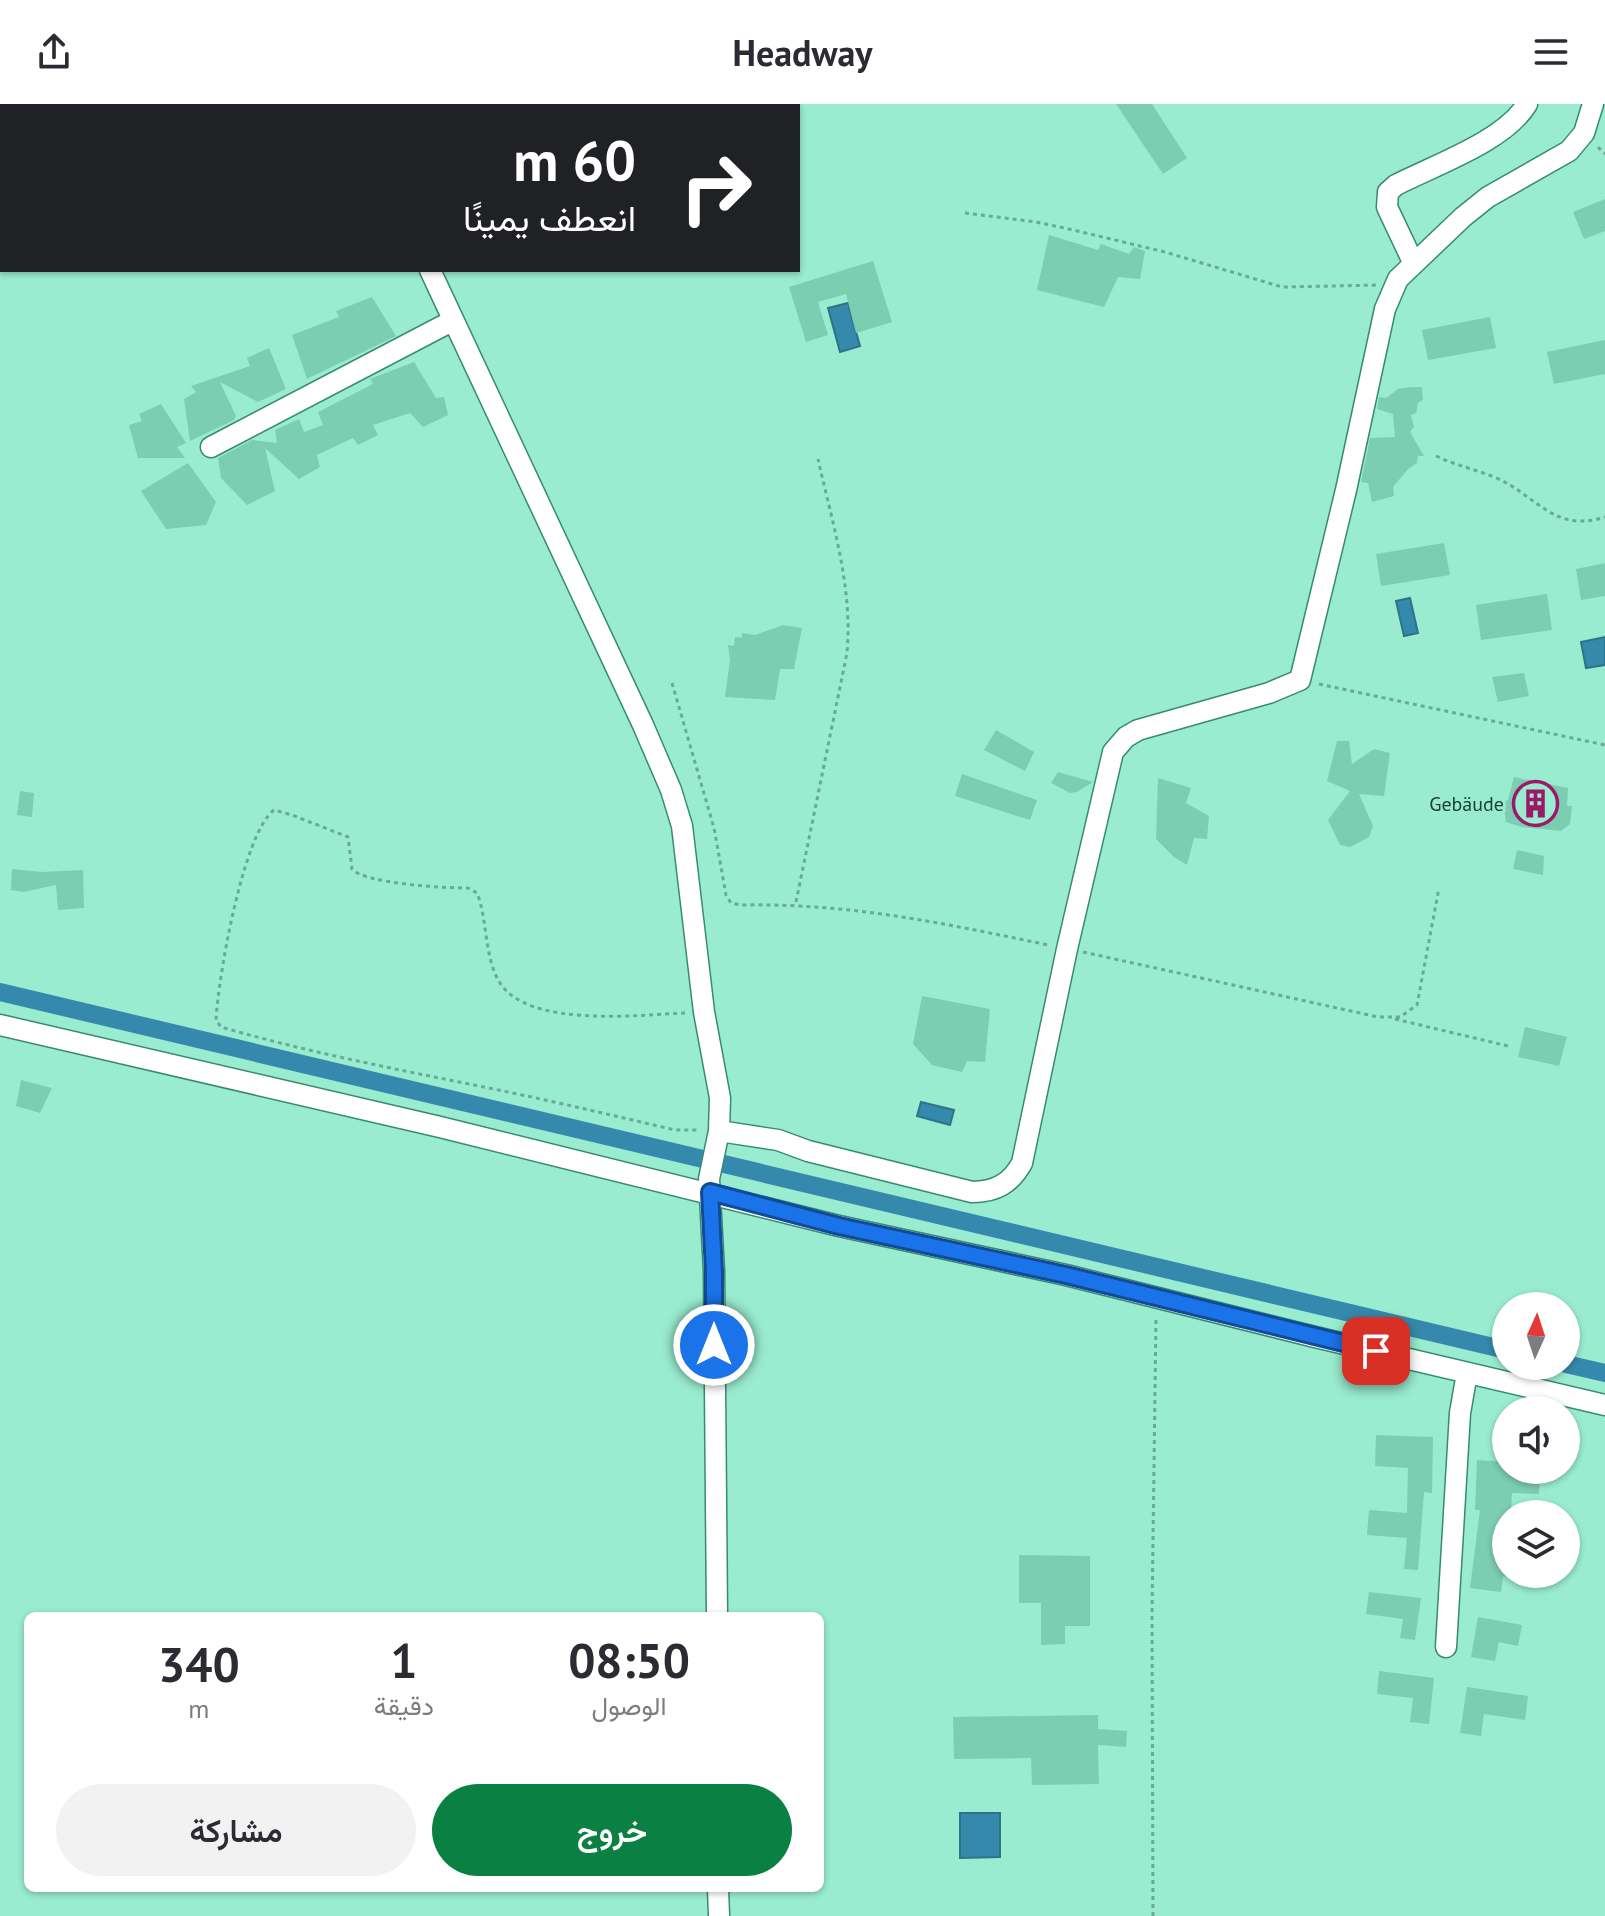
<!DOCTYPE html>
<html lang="ar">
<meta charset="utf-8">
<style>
:root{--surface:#fff;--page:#f2f2f3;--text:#2b2b33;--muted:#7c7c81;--accent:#0b8043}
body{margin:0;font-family:"PT Sans",Vazirmatn,sans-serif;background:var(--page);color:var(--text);direction:rtl;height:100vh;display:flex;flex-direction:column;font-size:30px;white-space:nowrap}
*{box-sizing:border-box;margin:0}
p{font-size:26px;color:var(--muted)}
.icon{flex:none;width:44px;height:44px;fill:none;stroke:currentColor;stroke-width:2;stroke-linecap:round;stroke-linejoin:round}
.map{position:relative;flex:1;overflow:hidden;direction:ltr}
.drawer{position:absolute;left:24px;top:1508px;width:800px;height:280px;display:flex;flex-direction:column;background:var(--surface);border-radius:12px;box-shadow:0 2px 6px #0004;direction:rtl}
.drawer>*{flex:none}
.banner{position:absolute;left:0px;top:0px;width:800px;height:168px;box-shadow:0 2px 6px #0004;direction:rtl;background:#202124;color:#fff;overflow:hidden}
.needle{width:52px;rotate:3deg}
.tools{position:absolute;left:1492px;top:1188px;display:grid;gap:16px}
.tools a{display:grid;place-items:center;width:88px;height:88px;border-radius:50%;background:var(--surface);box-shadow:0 2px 6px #0004;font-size:40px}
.pin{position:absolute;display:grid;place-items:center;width:68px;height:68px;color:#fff;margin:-34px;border-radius:16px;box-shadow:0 4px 12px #0006}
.me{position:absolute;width:88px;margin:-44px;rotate:0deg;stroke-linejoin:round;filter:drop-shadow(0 0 6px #0008)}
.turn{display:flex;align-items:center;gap:28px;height:168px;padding:0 32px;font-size:36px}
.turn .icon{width:104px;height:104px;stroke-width:2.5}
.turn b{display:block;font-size:56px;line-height:68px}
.eta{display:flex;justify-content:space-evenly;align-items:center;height:136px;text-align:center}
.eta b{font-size:48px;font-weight:600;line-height:56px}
.cta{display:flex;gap:16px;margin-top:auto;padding:16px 32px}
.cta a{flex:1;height:92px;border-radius:48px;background:var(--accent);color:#fff;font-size:32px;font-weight:600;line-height:92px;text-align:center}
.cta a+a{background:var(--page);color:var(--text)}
header{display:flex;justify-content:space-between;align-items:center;height:104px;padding:0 32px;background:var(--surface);font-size:36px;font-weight:600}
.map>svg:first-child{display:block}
.water{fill:#3589ac;stroke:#2e7388;stroke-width:2}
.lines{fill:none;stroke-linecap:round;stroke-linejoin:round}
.canal{stroke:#3589ac;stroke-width:18}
.building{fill:#7bceb1}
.minor-casing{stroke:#368b71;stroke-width:23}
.path{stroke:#69aa93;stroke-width:3;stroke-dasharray:4 4;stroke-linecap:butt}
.minor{stroke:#fff;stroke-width:20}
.route-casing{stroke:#114b97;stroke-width:20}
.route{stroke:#1a73e8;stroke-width:14}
.labels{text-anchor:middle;stroke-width:6;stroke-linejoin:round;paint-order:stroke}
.poi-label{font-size:20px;fill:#1d4034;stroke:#99eccf;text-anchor:end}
</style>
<header><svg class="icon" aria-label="menu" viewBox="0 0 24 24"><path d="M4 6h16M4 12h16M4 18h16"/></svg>Headway<svg class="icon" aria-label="share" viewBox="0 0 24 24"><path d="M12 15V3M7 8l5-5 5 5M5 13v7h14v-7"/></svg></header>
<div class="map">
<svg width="1605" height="1812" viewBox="0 0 1605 1812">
<rect width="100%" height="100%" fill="#99eccf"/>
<path class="water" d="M848 199 860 242 840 248 828 204Z
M1410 494 1418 529 1404 532 1396 497Z
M1605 533V561L1586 564 1581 538Z
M921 998 954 1006 950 1021 917 1012Z
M960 1709H1000V1753L960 1754Z"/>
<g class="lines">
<path class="canal" d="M0 888 1506 1246
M1566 1260 1605 1269"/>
</g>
<path class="building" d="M1116 0H1152L1187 54 1163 70Z
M1605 95V127L1584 135 1573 108Z
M1049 131 1098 146 1101 140 1129 150 1134 143 1145 147 1140 175 1118 173 1104 203 1037 186Z
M873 157 892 218 856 229 846 190 818 198 828 231 806 238 789 183Z
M372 193 396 232 307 275 292 231 339 213 336 207Z
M1490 213 1496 244 1428 256 1422 226Z
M1605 236V270L1554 280 1547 248Z
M269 244 286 285 258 298 220 278 236 312 234 316 190 337 184 295 196 288 191 282 250 262 247 254Z
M414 258 436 294 444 293 448 311 423 323 410 309 373 321 378 331 358 341 353 334 317 351 320 363 299 375 265 344 275 387 247 401 221 374 218 354 252 336 277 339 275 326 299 315 304 328 323 321 318 308 373 280 370 275Z
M1411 283H1422L1423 296 1418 299 1416 309 1411 311 1414 323 1410 328 1424 352H1418L1417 359 1408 365 1393 383 1394 392 1372 398 1368 379 1361 378 1370 334 1395 333 1393 310 1377 305 1379 293 1386 294 1398 285Z
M161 300 186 339 177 343 185 354H138L129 321 142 317 139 310Z
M188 359 216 398 206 421 166 425 141 387Z
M1444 439 1450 471 1381 482 1376 450Z
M1605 459V492L1581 496 1576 465Z
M1547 490 1552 526 1481 536 1476 501Z
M783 521 802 524 794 565H780L775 596 725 593 730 556 728 541 734 542 735 533 742 534V529L755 531Z
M1524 569 1529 592 1498 598 1492 573Z
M996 626 1034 648 1025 667 984 646Z
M1337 637H1349L1352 660 1374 645 1390 649 1384 692 1359 690 1373 722 1369 733 1350 743 1340 741 1328 716 1350 687 1327 677Z
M1058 668 1093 678 1077 688 1070 689 1051 679Z
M962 670 1037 696 1030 716 955 692Z
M1514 673 1568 684 1567 702H1572L1570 720 1561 727 1522 723 1506 718 1503 698 1508 696Z
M1158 674 1191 684 1186 699 1209 712 1207 735 1194 734 1187 761 1174 753 1156 735Z
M20 687 34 689 32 713 17 711Z
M1517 746 1544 752 1543 771 1513 765Z
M12 765 42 768 83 766 84 804 58 806 56 781 23 788 11 786Z
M922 892 990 905 985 958 967 957 962 968 932 961 913 940Z
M1525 923 1567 933 1559 962 1518 953Z
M21 976 52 984 40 1009 16 1002Z
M1376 1331 1433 1333 1432 1389 1424 1388 1418 1466 1404 1465 1407 1434 1367 1431 1369 1406 1407 1409 1408 1364 1375 1362Z
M1477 1356 1506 1358V1366H1540L1539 1390 1512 1389 1511 1408H1506V1473L1503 1472 1501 1488 1470 1484 1480 1406H1475Z
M1019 1451 1090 1452V1522H1065V1540L1041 1541V1499H1019Z
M1369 1488 1421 1494 1415 1536 1400 1534 1403 1515 1366 1510Z
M1478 1513 1522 1521 1518 1542 1499 1538 1495 1557 1471 1553Z
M1379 1567 1434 1574 1429 1620 1410 1618 1413 1594 1377 1590Z
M1467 1583 1528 1592 1525 1616 1484 1610 1481 1632 1460 1629Z
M1098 1611V1625L1127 1627 1126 1643 1098 1641 1099 1680 1032 1681 1031 1654 954 1655 953 1613Z"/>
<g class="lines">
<defs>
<path id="minor" d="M359 0 360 2
M1413 158 1387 103 1388 88 1396 81C1435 61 1505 37 1527 0
M430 166 643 621 671 686 682 722 704 908 720 994 719 1027 709 1075 714 1167 717 1512
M211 343 452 217
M0 921 440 1023 839 1122 1066 1171 1315 1233 1605 1301
M719 1027 778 1036 808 1047 972 1088C996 1088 1011 1079 1022 1059L1067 845 1113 648 1126 633 1138 626 1269 589 1300 576 1346 386 1385 205 1398 175 1463 113 1488 93 1569 47 1584 29 1593 0
M1446 1543 1460 1309 1467 1269
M718 1784 719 1812"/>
</defs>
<use href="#minor" class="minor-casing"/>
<path class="path" d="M311 2 315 0
M1598 43 1605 50
M965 109 1036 118 1069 125 1165 148 1282 183 1378 181
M0 158 2 156
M1436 352C1455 361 1474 365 1494 373 1536 390 1553 430 1605 413
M672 579 714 724 726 791 731 799 741 801C849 799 943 819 1048 841
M1319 580 1605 641
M796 798 847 549C853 483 832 418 818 355
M1083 848 1378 913H1400L1417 901 1439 784
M685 909C638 911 529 924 500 879 484 854 488 817 477 789L468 784C445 784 366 780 352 765L348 733 292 711 274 706C243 729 218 875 216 916L221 923C307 948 395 965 484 983 548 996 611 1011 675 1026H700
M1395 915 1508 942
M1153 1812 1152 1511 1156 1213"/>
<use href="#minor" class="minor"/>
</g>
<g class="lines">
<defs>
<path id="route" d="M714 1241V1167L710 1088 839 1122 1066 1171 1376 1247"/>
</defs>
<use href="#route" class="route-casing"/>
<use href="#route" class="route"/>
</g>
<defs>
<symbol id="building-ring" viewBox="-11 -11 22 22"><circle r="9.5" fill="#99eccf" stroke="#9d1869" stroke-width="1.5"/><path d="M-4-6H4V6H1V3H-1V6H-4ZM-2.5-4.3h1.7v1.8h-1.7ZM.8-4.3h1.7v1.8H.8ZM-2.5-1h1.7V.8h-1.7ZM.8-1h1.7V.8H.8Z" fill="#9d1869"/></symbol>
</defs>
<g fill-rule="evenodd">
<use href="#building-ring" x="1510" y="674" width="51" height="51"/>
</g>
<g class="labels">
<g class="poi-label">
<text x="1504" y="707">Gebäude</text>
</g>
</g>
</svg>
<div class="tools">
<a><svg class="needle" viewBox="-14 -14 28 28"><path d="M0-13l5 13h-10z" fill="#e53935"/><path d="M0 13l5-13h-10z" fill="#7c7c81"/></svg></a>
<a><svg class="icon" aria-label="sound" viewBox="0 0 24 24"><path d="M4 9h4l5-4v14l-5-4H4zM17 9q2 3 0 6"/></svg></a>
<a><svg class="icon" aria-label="layers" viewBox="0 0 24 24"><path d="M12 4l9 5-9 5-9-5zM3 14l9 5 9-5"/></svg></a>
</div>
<div class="pin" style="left:1376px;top:1247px;background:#d93025"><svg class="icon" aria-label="arrive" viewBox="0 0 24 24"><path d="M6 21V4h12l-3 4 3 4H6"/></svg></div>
<svg class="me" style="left:714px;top:1241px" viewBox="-20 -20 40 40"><circle r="17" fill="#1a73e8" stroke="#fff" stroke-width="3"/><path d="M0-11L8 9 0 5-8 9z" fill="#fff"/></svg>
<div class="banner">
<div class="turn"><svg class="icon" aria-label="right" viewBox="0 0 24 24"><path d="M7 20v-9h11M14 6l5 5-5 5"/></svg><div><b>60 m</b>انعطف يمينًا</div></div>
</div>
<section class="drawer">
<div class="eta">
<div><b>08:50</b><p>الوصول</p></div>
<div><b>1</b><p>دقيقة</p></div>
<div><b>340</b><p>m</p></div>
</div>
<div class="cta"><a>خروج</a><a>مشاركة</a></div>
</section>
</div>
